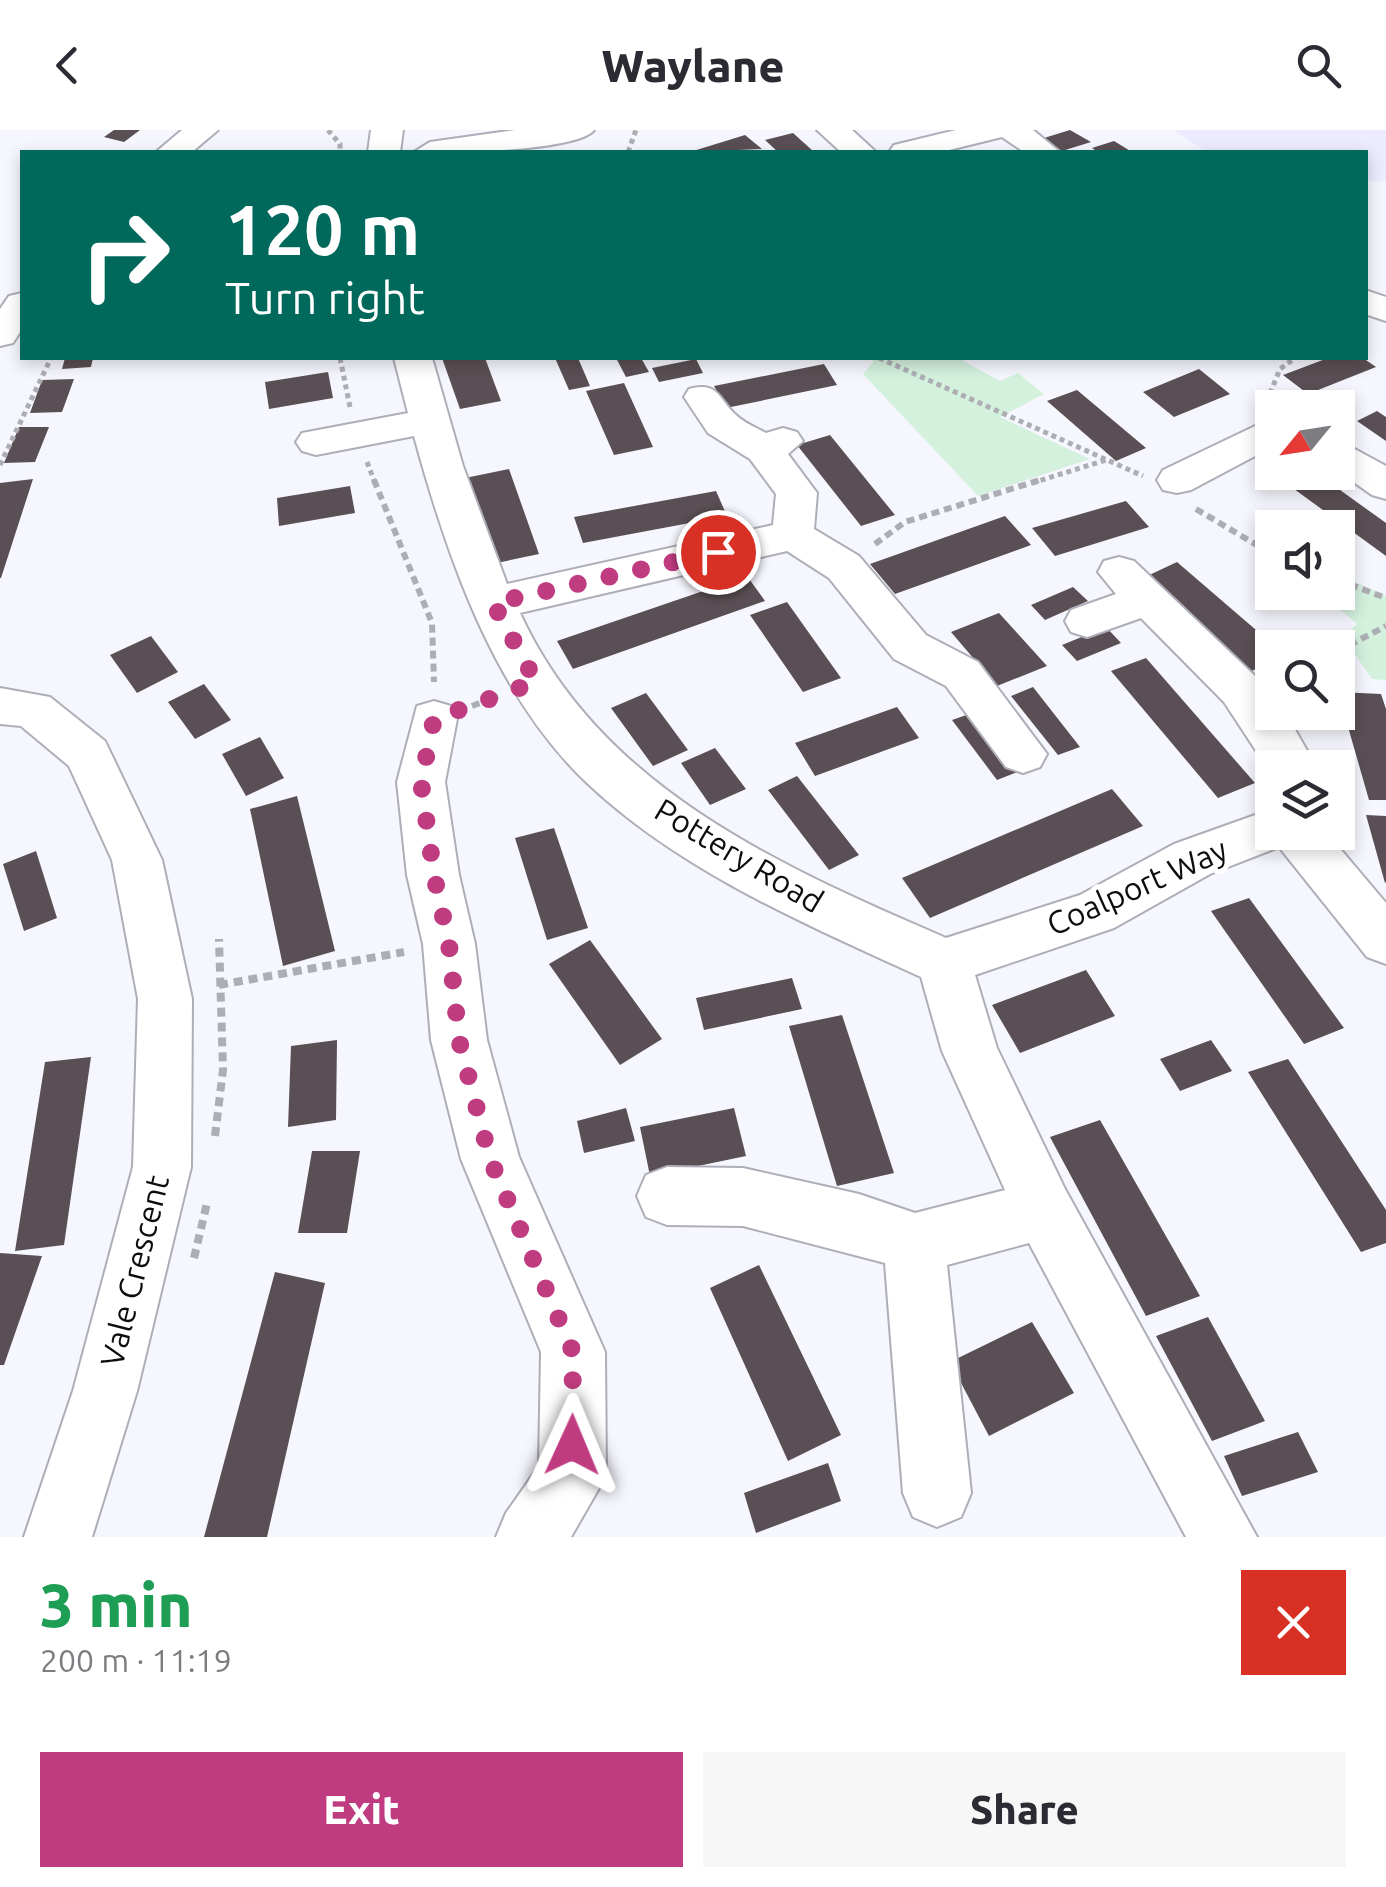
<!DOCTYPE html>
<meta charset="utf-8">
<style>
:root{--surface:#fff;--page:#f7f7f7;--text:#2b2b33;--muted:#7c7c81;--accent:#c03c80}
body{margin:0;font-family:Ubuntu,sans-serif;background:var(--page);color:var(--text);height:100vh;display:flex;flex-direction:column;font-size:38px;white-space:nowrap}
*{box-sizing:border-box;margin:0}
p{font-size:32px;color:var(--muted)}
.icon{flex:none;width:55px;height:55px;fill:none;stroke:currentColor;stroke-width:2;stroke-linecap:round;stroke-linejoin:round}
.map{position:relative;height:1407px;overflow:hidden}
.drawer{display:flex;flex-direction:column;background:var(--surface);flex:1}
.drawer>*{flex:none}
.hud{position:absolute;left:20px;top:20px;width:1348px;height:210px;border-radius:0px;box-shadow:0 5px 15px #0003;background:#00695c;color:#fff;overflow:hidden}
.needle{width:65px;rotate:240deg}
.tools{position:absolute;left:1255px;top:260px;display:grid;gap:20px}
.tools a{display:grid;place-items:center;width:100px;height:100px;border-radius:0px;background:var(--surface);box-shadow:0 5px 15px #0003;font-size:50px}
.pin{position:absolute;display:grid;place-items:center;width:85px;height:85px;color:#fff;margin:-42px;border:5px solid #fff;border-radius:50%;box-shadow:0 2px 10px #0007}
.me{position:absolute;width:110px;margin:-55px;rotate:1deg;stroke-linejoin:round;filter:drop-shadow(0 0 8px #0008)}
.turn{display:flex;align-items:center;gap:35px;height:210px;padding:0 40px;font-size:45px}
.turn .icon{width:130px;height:130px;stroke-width:2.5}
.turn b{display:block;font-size:70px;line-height:85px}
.round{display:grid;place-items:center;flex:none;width:105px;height:105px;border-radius:0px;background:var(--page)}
.head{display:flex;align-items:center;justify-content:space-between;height:170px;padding:0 40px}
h1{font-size:60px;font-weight:800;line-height:75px;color:#1e9e55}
.cta{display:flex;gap:20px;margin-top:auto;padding:20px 40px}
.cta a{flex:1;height:115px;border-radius:0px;background:var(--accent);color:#fff;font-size:40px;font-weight:800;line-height:115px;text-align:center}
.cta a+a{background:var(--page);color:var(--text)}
header{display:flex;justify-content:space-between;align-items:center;height:130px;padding:0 40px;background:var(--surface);font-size:45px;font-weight:800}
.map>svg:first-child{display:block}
.built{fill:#ecebff}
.green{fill:#d4f1de}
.building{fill:#5a4f54}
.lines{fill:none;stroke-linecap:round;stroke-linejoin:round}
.minor-casing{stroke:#aeaeb9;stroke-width:4}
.path-far2{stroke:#adadb4;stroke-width:5;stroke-dasharray:5 4;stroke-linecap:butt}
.path-far1{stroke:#adadb4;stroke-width:6;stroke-dasharray:8 5;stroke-linecap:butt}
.path{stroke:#adadb4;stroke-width:8;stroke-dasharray:9 6;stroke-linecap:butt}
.minor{fill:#fff;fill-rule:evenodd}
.route{stroke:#c03c80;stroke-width:18;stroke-dasharray:0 32.4}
.labels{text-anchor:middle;stroke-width:10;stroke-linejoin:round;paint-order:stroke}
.street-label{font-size:32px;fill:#0d0d11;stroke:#fff}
</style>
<header><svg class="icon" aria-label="back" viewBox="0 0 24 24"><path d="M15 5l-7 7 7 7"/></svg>Waylane<svg class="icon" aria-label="search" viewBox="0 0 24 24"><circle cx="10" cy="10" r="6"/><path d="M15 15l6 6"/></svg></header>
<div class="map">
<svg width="1386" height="1407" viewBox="0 0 1386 1407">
<rect width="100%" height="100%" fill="#f6f6fe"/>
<path class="built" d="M1173 0H1386V52L1365 51V22H1207Z"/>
<path class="green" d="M867 228H958L1000 251 1018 243 1044 264 1000 287 1090 329 978 366 863 244 874 231Z
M1338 444 1386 466V550L1372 549 1343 507 1357 494 1321 463 1338 462Z"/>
<path class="building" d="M114 0H140L124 12 104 7Z
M1070 0 1091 12 1062 21 1044 8Z
M793 3 813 21 778 22 765 10Z
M745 5 762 19 690 22Z
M1114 11 1132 22H1098L1092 18Z
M65 228H93L91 237 62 239Z
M442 228H485L501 271 460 279Z
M555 228H578L590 256 569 260Z
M616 228H641L649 242 626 247Z
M1328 228H1363L1376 237 1308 264 1283 245Z
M696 229 703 243 659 252 652 238Z
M824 234 837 255 726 278 714 256Z
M1199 239 1230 264 1174 287 1143 262Z
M328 242 333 268 269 279 265 252Z
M74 249 62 282 30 283 42 250Z
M624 253 653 317 614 325 586 261Z
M1077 260 1146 318 1116 331 1047 271Z
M1377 281 1386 287V311L1357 291Z
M19 297H49L35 332 4 333Z
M830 305 895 385 861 396 797 315Z
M509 339 539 424 492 434 465 348Z
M1290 342H1315L1386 393V426L1279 348Z
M33 349 1 448H0V353Z
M350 356 355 383 279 396 277 368Z
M716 361 727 386 583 413 574 387Z
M1126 371 1149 397 1055 426 1032 398Z
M1005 386 1031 415 895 464 870 434Z
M1177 432 1277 518H1272V530L1252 541 1145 447Z
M747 446 765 471 573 539 557 511Z
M1073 457 1088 471 1045 490 1031 475Z
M787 472 841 548 803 562 750 485Z
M999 483 1047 536 997 556 951 502Z
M1106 497 1121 513 1077 531 1062 515Z
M151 506 178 542 137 563 110 525Z
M1146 528 1255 653 1218 668 1111 541Z
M204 554 231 590 195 609 168 572Z
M1033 557 1080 617 1058 625 1011 566Z
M1338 562 1381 564 1386 579V670H1369Z
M646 563 688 620 653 636 611 578Z
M897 577 919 608 815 646 795 613Z
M975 582 1020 641 997 650 952 590Z
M260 607 284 648 246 666 222 624Z
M715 618 746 659 710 675 681 633Z
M797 646 859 725 829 740 768 660Z
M1112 659 1143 696 930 788 902 748Z
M297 666 335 821 283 836 250 679Z
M1366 685 1386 686V752L1385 753Z
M554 698 588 798 547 810 515 708Z
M36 721 57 788 24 801 3 734Z
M1249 768 1344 898 1304 914 1211 781Z
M590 810 662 909 620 935 549 834Z
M1086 840 1115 886 1020 923 992 875Z
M792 848 802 879 704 900 696 868Z
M842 885 894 1043 837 1056 789 896Z
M337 910 336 990 288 997 291 916Z
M1211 910 1232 941 1180 961 1160 929Z
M91 927 64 1115 15 1121 45 932Z
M1288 929 1386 1080V1113L1361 1122 1248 942Z
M626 978 635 1011 584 1023 577 991Z
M734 978 746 1026 650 1046 640 997Z
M1100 990 1200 1166 1146 1186 1050 1007Z
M312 1021H360L347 1103H298Z
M0 1123 42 1126 4 1235H0Z
M759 1135 841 1305 788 1331 710 1158Z
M275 1142 325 1153 267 1407H204Z
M1208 1187 1265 1291 1212 1311 1156 1206Z
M1032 1192 1074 1263 989 1306 950 1232Z
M1298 1302 1318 1342 1242 1366 1224 1326Z
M828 1333 841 1371 756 1403 744 1363Z"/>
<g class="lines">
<defs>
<path id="minor" d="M182 0H218L192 22H156Z
M371 0H403L400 22H368Z
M515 0H594C579 21 443 24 414 22L430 12Z
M817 0H852L876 22H841Z
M956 0H1033L1060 22H1024L1002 7 941 22H889L894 15Z
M1365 160 1386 167V191L1365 184Z
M22 163V199L13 213 0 216V179L9 166Z
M394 228H432L463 336 507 454 773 395 776 364 750 329 708 303 684 267 689 259C719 251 718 269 736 285 744 293 757 298 766 303L783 298 797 302 803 311 788 324 817 363 814 399 859 426 926 505 978 532 1047 624 1040 637 1023 643 1006 637 946 556 894 529 829 448 787 421 520 483C600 657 779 736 946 808L1080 765 1174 714 1272 679V702H1326L1386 773V834L1367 827 1279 717 1210 744 1114 798 975 845 997 918 1065 1059 1257 1407H1186L1029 1113 947 1135 971 1363 961 1387 937 1397 913 1387 903 1363 885 1133 743 1096 667 1095 646 1087 637 1066 646 1045 667 1037 743 1038 859 1064 915 1083 1005 1060 942 921 921 847C805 794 680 741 586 652 493 563 447 426 414 306L316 325 302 321 296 312 302 303 408 283Z
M1272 288V317L1191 360 1177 363 1163 360 1157 350 1163 340Z
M1338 310 1386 336V369L1372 365 1338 341Z
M1119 427 1134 431 1256 547 1272 566V582H1285L1317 638H1272V645L1224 572 1141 488 1087 507 1071 502 1065 491 1071 480 1116 464 1098 442 1104 431Z
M0 558 50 567 105 611 162 730 192 869 191 1037 137 1261 92 1407H24L73 1261 133 1037 138 869 112 730 69 636 21 596 0 594Z
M434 571 451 576 457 589 445 652 459 745 475 814 487 910 519 1027 605 1222 606 1346 571 1407H496L506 1383 539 1336 541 1222 461 1029 431 910 423 814 407 745 397 652 417 576Z"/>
</defs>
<use href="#minor" class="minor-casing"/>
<path class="path-far2" d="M328 0 340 14V22
M628 22 636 0
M340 228 350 277
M879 228 1143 346
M1277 271 1271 261 1280 239 1295 228
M367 332 375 353
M0 335 51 228
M1032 353 1106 330"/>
<path class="path-far1" d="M374 350 432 493 434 552
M1196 379 1272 424
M875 414 905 392 1040 350
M1338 450 1386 468
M1338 521 1386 496
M472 576 498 566"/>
<path class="path" d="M219 855 404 822
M215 1006 223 940 219 809
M194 1128 207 1073"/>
<use href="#minor" class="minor"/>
</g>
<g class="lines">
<path class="route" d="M572 1315 573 1222 490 1029 459 910 449 814 434 745 421 652 434 589 536 552 493 473 718 422"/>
</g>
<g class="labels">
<g class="street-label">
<text transform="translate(739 726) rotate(31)" y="11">Pottery Road</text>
<text transform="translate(1137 757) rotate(-24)" y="11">Coalport Way</text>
<text transform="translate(135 1141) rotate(-76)" y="11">Vale Crescent</text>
</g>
</g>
</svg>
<div class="tools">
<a><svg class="needle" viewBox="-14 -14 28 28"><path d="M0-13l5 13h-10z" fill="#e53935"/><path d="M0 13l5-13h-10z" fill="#7c7c81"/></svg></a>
<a><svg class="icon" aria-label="sound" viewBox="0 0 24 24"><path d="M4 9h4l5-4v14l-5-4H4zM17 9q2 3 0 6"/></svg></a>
<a><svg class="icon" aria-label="search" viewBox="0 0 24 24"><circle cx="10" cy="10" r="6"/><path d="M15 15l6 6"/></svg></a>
<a><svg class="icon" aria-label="layers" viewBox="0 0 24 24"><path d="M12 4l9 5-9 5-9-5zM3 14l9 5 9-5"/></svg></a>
</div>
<div class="pin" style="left:718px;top:422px;background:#d93025"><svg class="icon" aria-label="arrive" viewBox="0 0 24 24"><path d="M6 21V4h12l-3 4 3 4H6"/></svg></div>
<svg class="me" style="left:572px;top:1315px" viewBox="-20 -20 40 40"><path d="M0-17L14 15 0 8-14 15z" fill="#c03c80" stroke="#fff" stroke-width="4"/></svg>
<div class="hud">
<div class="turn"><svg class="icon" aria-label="right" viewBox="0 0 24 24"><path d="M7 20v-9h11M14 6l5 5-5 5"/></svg><div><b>120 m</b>Turn right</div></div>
</div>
</div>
<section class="drawer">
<div class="head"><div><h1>3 min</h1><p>200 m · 11:19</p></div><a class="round" style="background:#d93025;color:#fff"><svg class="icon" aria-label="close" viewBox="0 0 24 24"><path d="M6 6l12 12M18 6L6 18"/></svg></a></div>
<div class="cta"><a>Exit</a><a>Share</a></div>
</section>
